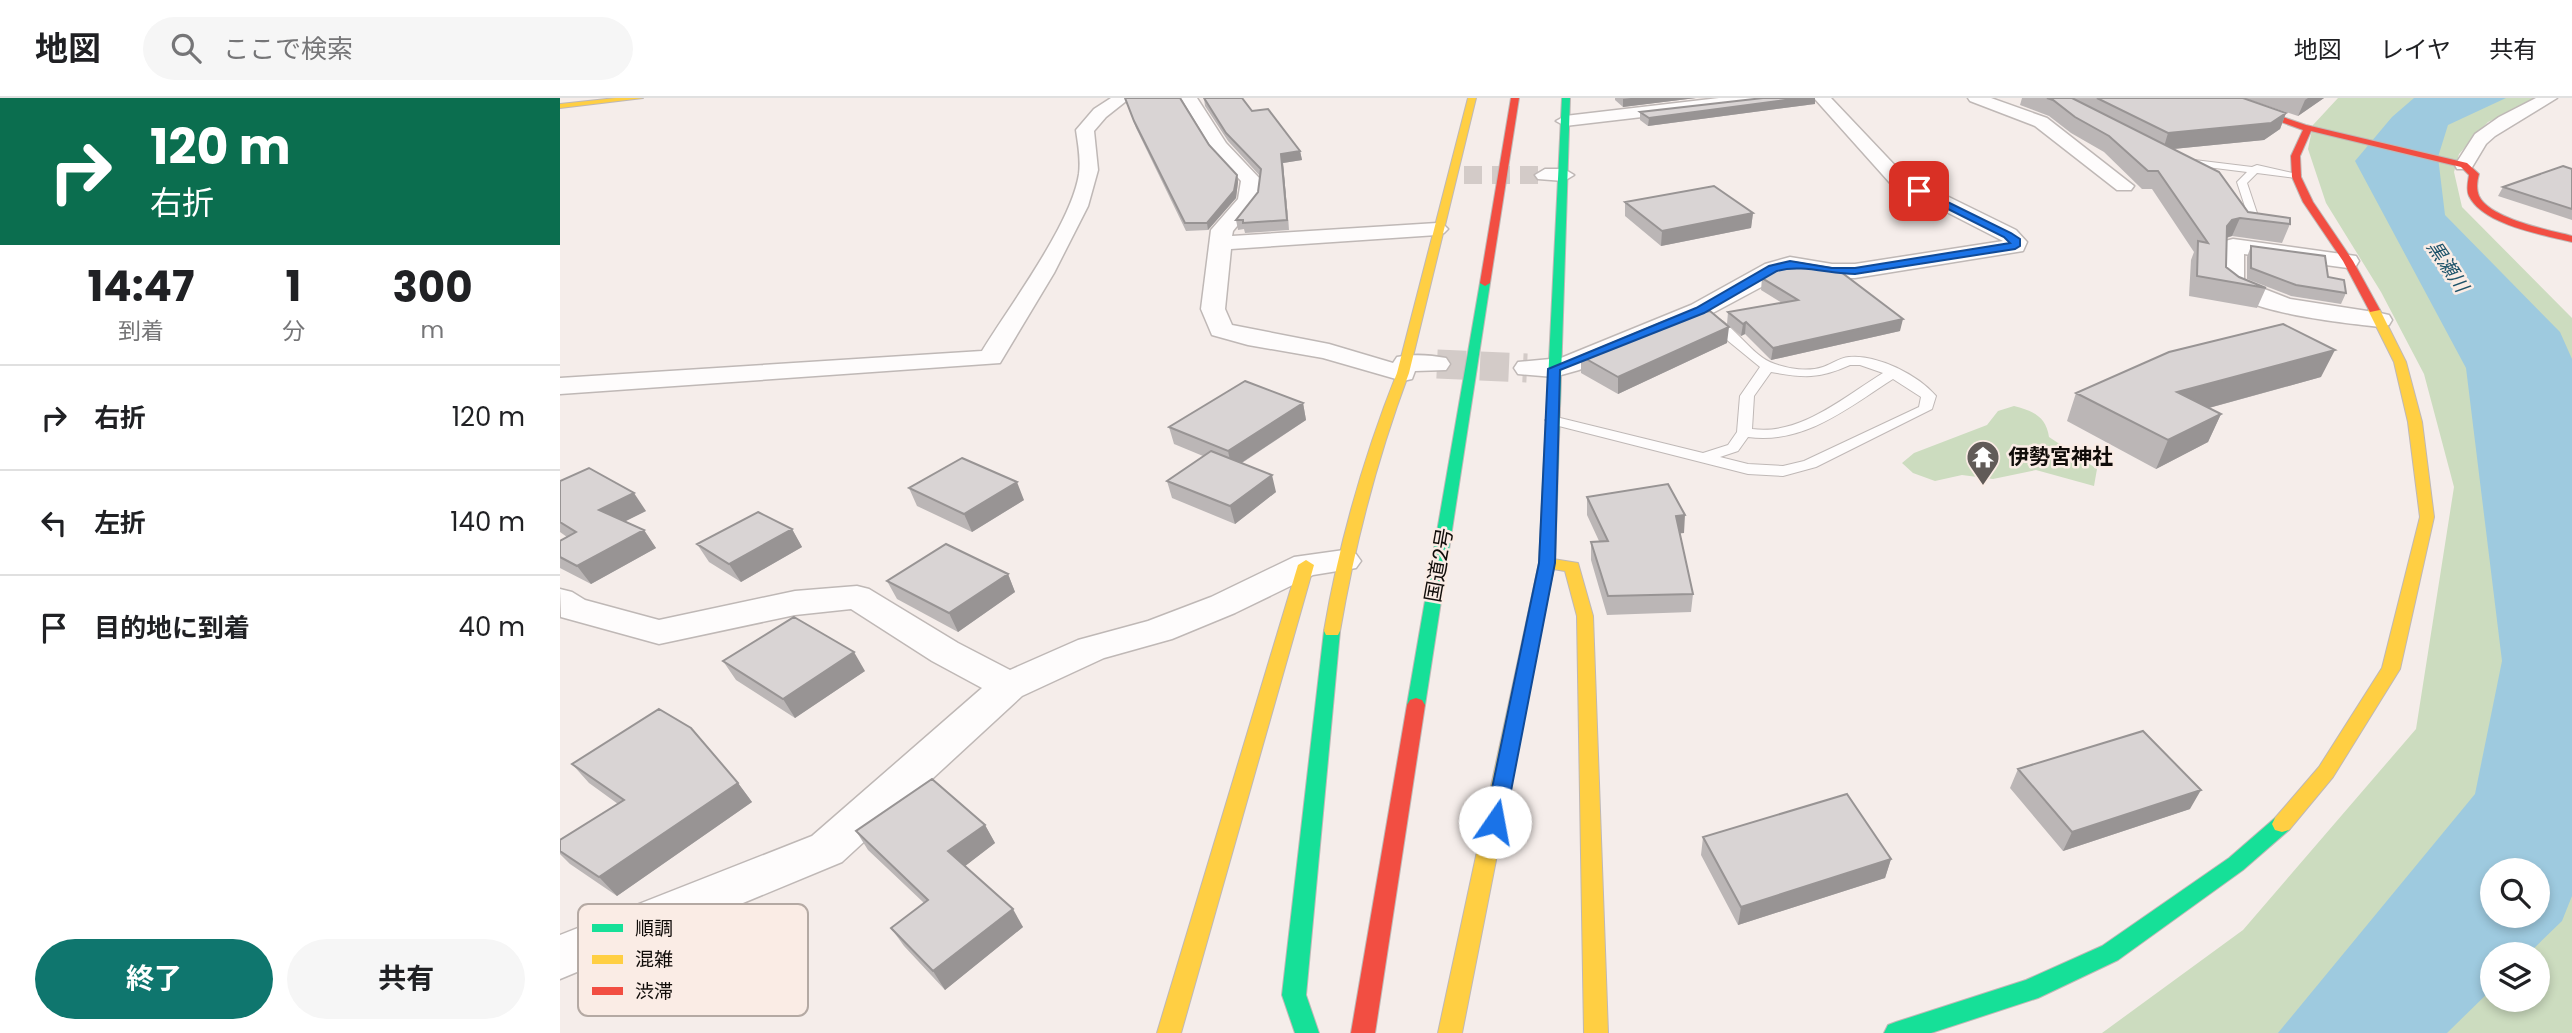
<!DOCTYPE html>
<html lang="ja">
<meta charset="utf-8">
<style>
:root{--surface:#fff;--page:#f6f6f6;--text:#202124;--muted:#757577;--line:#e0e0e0;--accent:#0f766e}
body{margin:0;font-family:Poppins,"Noto Sans JP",sans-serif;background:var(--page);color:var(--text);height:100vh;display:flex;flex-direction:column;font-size:26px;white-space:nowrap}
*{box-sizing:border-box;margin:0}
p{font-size:23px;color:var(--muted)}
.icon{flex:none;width:38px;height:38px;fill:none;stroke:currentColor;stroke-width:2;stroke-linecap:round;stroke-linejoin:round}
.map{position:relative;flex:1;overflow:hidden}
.side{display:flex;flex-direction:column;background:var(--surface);width:560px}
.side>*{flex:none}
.top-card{background:#0b6e4f;color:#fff;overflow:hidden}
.tools{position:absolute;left:1920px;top:760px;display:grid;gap:14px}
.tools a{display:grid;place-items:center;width:70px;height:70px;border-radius:50%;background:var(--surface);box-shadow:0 4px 10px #0003;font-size:35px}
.pin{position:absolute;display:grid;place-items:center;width:60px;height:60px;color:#fff;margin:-30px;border-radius:14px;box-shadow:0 4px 10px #0006}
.me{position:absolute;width:77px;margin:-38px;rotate:12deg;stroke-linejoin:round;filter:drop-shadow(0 0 5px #0008)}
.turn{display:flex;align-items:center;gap:24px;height:147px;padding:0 35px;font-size:32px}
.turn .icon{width:91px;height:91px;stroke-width:2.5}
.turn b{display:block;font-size:49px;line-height:60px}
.eta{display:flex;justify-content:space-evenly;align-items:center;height:119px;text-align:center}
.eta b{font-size:42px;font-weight:700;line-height:49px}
.cta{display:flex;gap:14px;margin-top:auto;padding:14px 35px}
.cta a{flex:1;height:80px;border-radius:42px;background:var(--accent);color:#fff;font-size:28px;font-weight:700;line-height:80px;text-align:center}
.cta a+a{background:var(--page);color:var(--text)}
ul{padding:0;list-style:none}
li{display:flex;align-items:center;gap:21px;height:105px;padding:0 35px;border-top:2px solid var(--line)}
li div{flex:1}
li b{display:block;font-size:26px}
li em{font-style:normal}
header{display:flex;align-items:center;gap:42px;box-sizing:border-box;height:98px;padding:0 35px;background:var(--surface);border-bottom:2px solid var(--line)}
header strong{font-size:33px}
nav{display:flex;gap:38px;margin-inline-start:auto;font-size:24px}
.search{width:490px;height:63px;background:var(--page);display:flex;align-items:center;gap:18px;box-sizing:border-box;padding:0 24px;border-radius:38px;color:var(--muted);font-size:26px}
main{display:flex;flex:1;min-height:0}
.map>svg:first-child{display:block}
.green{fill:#ccdcbf;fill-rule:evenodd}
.water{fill:#9ecadf;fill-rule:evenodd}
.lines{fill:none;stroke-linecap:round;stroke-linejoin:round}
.street-tunnel-far1{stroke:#d3cbc8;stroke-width:18;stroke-dasharray:18 10;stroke-linecap:butt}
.street-tunnel{stroke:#d3cbc8;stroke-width:29;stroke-dasharray:29 14;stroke-linecap:butt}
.lane-casing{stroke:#bfb8b6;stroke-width:2}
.street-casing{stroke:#bfb8b6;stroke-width:3}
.fast-casing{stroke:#bfb8b6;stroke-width:2}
.slow-casing{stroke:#bfb8b6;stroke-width:2}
.jam-casing{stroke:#bfb8b6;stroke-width:2}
.lane{fill:#fefcfc;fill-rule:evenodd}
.street{fill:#fefcfc;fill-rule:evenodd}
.fast{fill:#16e098;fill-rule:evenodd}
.slow{fill:#ffcf43;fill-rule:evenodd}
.jam{fill:#f24e42;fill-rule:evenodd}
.wall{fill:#bbb6b6}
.shaded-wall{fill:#989494}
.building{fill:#d9d4d4;stroke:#989494;stroke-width:2}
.route{fill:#1a73e8;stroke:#114b97;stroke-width:2}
.labels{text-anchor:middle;stroke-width:5;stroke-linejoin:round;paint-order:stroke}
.far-water-label{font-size:19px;font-style:italic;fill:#1e536a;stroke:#faece5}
.poi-label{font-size:21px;font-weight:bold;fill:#110d0a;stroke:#faece5;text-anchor:start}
.street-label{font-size:21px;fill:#110d0a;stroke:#faece5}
.key{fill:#faece5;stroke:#b4a9a3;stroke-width:2}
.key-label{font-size:19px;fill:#110d0a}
</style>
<header>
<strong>地図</strong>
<div class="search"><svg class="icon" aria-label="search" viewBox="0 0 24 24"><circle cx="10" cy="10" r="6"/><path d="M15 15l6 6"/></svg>ここで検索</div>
<nav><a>地図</a><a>レイヤ</a><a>共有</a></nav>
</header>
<main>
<section class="side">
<div class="top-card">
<div class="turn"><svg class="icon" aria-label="right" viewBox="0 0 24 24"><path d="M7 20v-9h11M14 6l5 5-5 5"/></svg><div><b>120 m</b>右折</div></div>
</div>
<div class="eta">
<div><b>14:47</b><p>到着</p></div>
<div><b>1</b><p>分</p></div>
<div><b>300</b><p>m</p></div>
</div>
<ul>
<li><svg class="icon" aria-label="right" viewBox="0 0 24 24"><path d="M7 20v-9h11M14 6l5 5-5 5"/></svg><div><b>右折</b></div><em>120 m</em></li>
<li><svg class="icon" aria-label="left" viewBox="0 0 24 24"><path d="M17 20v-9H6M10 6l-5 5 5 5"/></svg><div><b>左折</b></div><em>140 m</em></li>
<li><svg class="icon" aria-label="arrive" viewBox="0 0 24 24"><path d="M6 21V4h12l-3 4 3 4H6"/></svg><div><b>目的地に到着</b></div><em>40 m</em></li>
</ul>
<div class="cta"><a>終了</a><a>共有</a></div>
</section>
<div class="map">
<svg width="2012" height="935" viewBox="0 0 2012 935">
<rect width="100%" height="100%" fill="#f5edea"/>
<path class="green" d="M1778 0H1981L1928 24 1899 56 1894 74 1902 109 2012 220V935H1542L1683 832 1856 631 1894 389 1864 276 1821 194 1766 105 1748 51 1753 27ZM1932 772H1978V817H1932ZM1932 856H1978V901H1932Z
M1454 308C1473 313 1486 318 1489 339L1537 371 1534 388 1476 372 1433 381 1402 377 1375 383 1353 375 1342 365 1354 355 1427 327 1438 313Z"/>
<path class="water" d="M1854 0H1946L1888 27 1878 59 1885 117 2000 234 2012 261V798L2002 823 1968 856H1932V891L1887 935H1718L1915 696 1942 563 1906 270 1795 63 1832 19ZM1932 772H1978V817H1932Z"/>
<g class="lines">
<path class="street-tunnel-far1" d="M904 77H985"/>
<path class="street-tunnel" d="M877 266 967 270"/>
<defs>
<path id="lane" d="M1618 60 1692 69 1697 67 1741 77 1736 80 1697 75 1687 85 1700 124 1695 127 1690 124 1677 84 1687 74 1615 65V61Z
M1150 217C1175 225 1190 258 1215 266 1229 271 1248 274 1263 269 1272 266 1279 260 1289 259 1317 256 1358 277 1376 298L1372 311 1256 369 1223 378 1188 376 987 325 985 322 992 318 1143 355 1168 347 1177 334 1180 298 1200 269 1145 224 1144 221ZM1290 267H1300L1323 275C1284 299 1240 338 1192 331L1194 298 1211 274C1244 280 1259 281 1290 267ZM1333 281 1361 299 1359 309 1244 363 1223 368 1188 366 1160 359 1178 353 1188 339C1244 347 1289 309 1333 281Z"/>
<path id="street" d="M551 0H570L546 19 534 33 538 72 528 108 494 175 440 265 0 296V280L422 253C450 207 511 127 519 76 521 61 518 46 516 32L534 11Z
M621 0H637L666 45 701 82 698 102 673 133 672 138 877 125 884 127 888 131 884 135 877 137 671 151 665 211 672 227 769 246 833 265 837 259C852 256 871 257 886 260L890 266 886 272 855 273 852 281 843 283 763 260 688 247 652 237 641 211 651 132 678 101 681 83 653 52Z
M1159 0H1210L1202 5 1005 28 996 23 1005 18Z
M1254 0H1271L1344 77 1456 132 1467 144 1463 153 1295 180H1272L1231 173 1149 217 1019 272 994 279 958 276 954 270 958 264 1001 260 1131 207 1205 166 1230 159 1272 166H1295L1443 143 1330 85Z
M1408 0H1431L1487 20 1574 88 1571 92H1557L1475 28 1410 3Z
M1976 0H1997L1935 38 1926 46 1911 71H1897L1895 67 1915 36 1939 19Z
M985 71H1004L1014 77 1004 83 978 81 975 77Z
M1673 141 1796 158 1799 163 1796 168 1788 170 1684 156V183L1730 201 1820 215 1829 217 1832 222 1829 227 1820 229C1785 225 1681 215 1660 186L1662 148 1665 143Z
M784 452 796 456 801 463 796 470 753 477 675 515 612 541 544 560 462 598 282 764 0 881V837L252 738 422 590 372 563 291 511 235 517 99 546 1 519 0 491 12 494 25 502 99 522 235 493 297 488 309 491 398 545 450 572 518 542 588 523 651 499 734 459Z"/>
<path id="fast" d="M1002 0H1010L995 465 989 493 981 498 973 493 979 465Z
M925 182 930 185 865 607 862 612H850L847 607 920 185Z
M772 527 778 529 780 533 746 897 759 935H735L722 897 764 533 766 529Z
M1722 718 1729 720 1732 726 1729 732 1683 772 1558 862 1478 900 1371 935H1324L1328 927 1336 924 1466 882 1542 848 1669 760 1715 720Z"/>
<path id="slow" d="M56 0H83L0 10V6Z
M908 0H916L849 275C818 358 795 445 780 533L778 537H766L764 533C779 445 804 358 837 275Z
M1814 209 1820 212 1846 264 1862 324 1874 419 1840 571 1773 679 1729 732 1722 734 1715 732 1712 726 1715 720 1759 669 1822 570 1860 419 1848 324 1834 264 1808 212Z
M987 460 1018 465 1033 518 1048 935H1024L1017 518 1005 473 981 469 979 465 981 461Z
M746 462 754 467 621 935H597L738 467Z
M981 488 989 493 902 935H878L973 493Z"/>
<path id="jam" d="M951 0H959L930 185 925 188 920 185Z
M1655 0H1667L1746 27 1907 65 1919 76C1917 83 1916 91 1919 98 1930 121 1989 132 2012 138V144C1984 137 1923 127 1909 98 1906 92 1908 84 1909 77L1901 69 1751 33 1740 58 1741 79 1753 104 1793 163 1820 212 1810 214 1783 163 1743 104 1732 79 1731 58 1743 32Z
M856 600 862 602 865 607 815 935H791L847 607 850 602Z"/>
</defs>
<use href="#lane" class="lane-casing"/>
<use href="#street" class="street-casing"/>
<use href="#fast" class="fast-casing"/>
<use href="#slow" class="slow-casing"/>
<use href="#jam" class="jam-casing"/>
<use href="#lane" class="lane"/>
<use href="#street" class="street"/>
<use href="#fast" class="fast"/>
<use href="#slow" class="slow"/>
<use href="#jam" class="jam"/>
</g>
<path class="wall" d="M565 0 649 47 677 77 678 84 676 100 648 132 626 133 576 30Z
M644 0 692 13 740 53 742 62 723 65 729 132 685 135 684 131 678 132 676 122 698 94 700 78 668 43 645 8Z
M1055 0H1136L1063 9 1055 2Z
M1462 0H1683L1726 15 1720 31 1704 42 1613 51 1688 114 1730 126 1722 145 1672 138 1667 140 1666 169 1679 179 1706 190 1697 210 1629 198 1631 162 1634 154 1592 91H1582L1544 54 1511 35 1489 18 1460 7Z
M1684 0H1764L1738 18Z
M1255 6 1088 28 1080 22V14Z
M2012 71V122L1938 98 1943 89Z
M1065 104 1193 115 1191 130 1101 148 1065 118Z
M1691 148 1768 179 1786 195 1781 206 1731 198 1687 181V159Z
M1202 180 1340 233 1211 262 1185 236 1181 238 1167 226 1168 214 1222 205 1201 192Z
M1167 245 1058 296 1021 275V258Z
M1761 279 1649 310 1661 316 1648 344 1596 371 1507 323 1516 295Z
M743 305 746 322 682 365 716 394 675 426 612 400 607 383 643 358 614 346 609 329Z
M0 383 86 413 65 423 84 432 96 450 31 486 0 470V443L7 439 0 434Z
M349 390 464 402 412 434 357 408Z
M1027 399 1124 435H1120L1133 496 1131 514 1047 517 1031 462V444L1039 443 1027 417Z
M232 431 242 449 181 484 149 464 137 446Z
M448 476 455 494 398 534 337 501 327 483Z
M163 563 305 573 235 620 176 582Z
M12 666 178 685 192 704 57 798 10 766 0 756V742L58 706 29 685Z
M1458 671 1630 711 1503 753 1450 690Z
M425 727 435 745 405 768 463 829 385 892 344 848 331 830 364 805 308 752 296 733Z
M1143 739 1331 761 1325 780 1178 827 1141 757Z"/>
<path class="shaded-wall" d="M1071 0H1136L1063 9V1Z
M1240 0H1255V6L1088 28 1089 20Z
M1748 0H1764L1738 18 1745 2Z
M1726 15 1720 31 1704 42 1603 52 1608 35Z
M740 53 742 62 723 65 729 132 721 56Z
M677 77 678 84 676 100 648 132 647 125Z
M1193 115 1191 130 1101 148 1102 133Z
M1680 120 1672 138 1664 140 1667 128 1672 122Z
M1343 221 1340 233 1211 262 1213 250Z
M1186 224 1185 236 1181 238 1183 226Z
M1169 229 1167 245 1058 296V279Z
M1775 252 1761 279 1605 322 1617 294Z
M743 305 746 322 672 371 668 353Z
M1661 316 1648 344 1596 371 1608 342Z
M712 377 716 394 675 426 670 408Z
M457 384 464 402 412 434 404 416Z
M74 395 86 413 52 430 39 412Z
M1125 417 1124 435 1115 436 1116 418Z
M232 431 242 449 181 484 169 466Z
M84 432 96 450 31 486 17 468Z
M448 476 455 494 398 534 389 515Z
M294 554 305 573 235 620 223 601Z
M178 685 192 704 57 798 39 779Z
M1641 692 1630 711 1503 753 1512 734Z
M425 727 435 745 400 772 388 753Z
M1331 761 1325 780 1178 827 1181 809Z
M453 811 463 829 385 892 373 873Z"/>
<path class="building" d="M565 0H620L649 47 677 77 674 93 647 125H625L574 23Z
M644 0H682L692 13 708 11 740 53 721 56 727 122 683 125V122H676L698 94 701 71 666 35Z
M1203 0H1240L1089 20 1080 14Z
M1487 0H1512L1659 74 1688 114 1730 120V126L1680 120 1672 122 1667 128 1666 169 1679 179 1706 190 1637 178 1638 143 1648 145 1598 73H1588L1549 38 1515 19 1493 2Z
M1537 0H1683L1726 15 1711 25 1608 35Z
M2003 68 2012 71V111L1943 89Z
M1154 88 1193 115 1102 133 1065 104Z
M1691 148 1765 158 1768 179 1784 182 1786 195 1736 187 1691 170Z
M1233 164 1277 171 1343 221 1213 250 1186 224 1183 226 1168 214 1238 202 1202 180Z
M1150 213 1169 229 1058 279 1021 258 1110 221Z
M1723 226 1775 252 1617 294 1661 316 1608 342 1516 295 1609 254Z
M685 283 743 305 668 353 609 329Z
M651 353 712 377 670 408 607 383Z
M402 360 457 384 404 416 349 390Z
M29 370 74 395 39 412 84 432 17 468 0 459V443L16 434 0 424V383Z
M1108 386 1125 417 1116 418 1133 496 1048 498 1031 444 1048 443 1027 399Z
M198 414 232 431 169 466 137 446Z
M386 446 448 476 389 515 327 483Z
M234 519 294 554 223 601 163 563Z
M99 611 131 630 178 685 39 779 0 753V742L64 702 12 666Z
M1583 633 1641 692 1512 734 1458 671Z
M372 681 425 727 388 753 453 811 373 873 331 830 368 802 296 733Z
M1287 696 1331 761 1181 809 1143 739Z"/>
<path class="route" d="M1359 90 1451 135 1460 141V148L1455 151 1295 176C1270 176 1241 166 1217 173L1144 215 1000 272 995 465 945 724 942 730 935 732 927 730 925 724 979 465 988 271 1136 210 1209 168 1230 163 1272 170H1295L1450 145 1444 139 1356 95 1355 93Z"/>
<defs>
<symbol id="temple-pin" viewBox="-11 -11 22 30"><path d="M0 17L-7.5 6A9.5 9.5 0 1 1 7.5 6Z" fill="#615b58" stroke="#faece5"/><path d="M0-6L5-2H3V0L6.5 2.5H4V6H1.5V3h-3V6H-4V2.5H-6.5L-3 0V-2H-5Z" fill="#fff"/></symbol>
</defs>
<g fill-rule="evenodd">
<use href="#temple-pin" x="1404" y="340" width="38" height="52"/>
</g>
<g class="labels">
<g class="far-water-label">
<text transform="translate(1888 168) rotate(56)" y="7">黒瀬川</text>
</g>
<g class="poi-label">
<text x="1448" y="366">伊勢宮神社</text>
</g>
<g class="street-label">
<text transform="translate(879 467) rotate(-80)" y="7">国道2号</text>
</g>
</g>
<rect x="18" y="806" width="230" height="112" rx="10" class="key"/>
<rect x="32" y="826" width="31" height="8" fill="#16e098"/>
<rect x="32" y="857" width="31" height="9" fill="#ffcf43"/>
<rect x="32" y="889" width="31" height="8" fill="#f24e42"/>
<g class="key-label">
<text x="75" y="837">順調</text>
<text x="75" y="868">混雑</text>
<text x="75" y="900">渋滞</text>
</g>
</svg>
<div class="tools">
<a><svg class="icon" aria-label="search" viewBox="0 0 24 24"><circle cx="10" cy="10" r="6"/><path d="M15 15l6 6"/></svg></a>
<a><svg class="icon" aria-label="layers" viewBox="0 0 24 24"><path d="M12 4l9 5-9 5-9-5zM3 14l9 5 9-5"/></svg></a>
</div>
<div class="pin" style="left:1359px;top:93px;background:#d93025"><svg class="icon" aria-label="arrive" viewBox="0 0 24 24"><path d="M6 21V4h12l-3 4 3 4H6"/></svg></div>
<svg class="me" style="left:935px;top:724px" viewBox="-20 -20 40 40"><circle r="19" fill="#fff"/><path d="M0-13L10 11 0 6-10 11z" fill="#1a73e8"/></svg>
</div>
</main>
